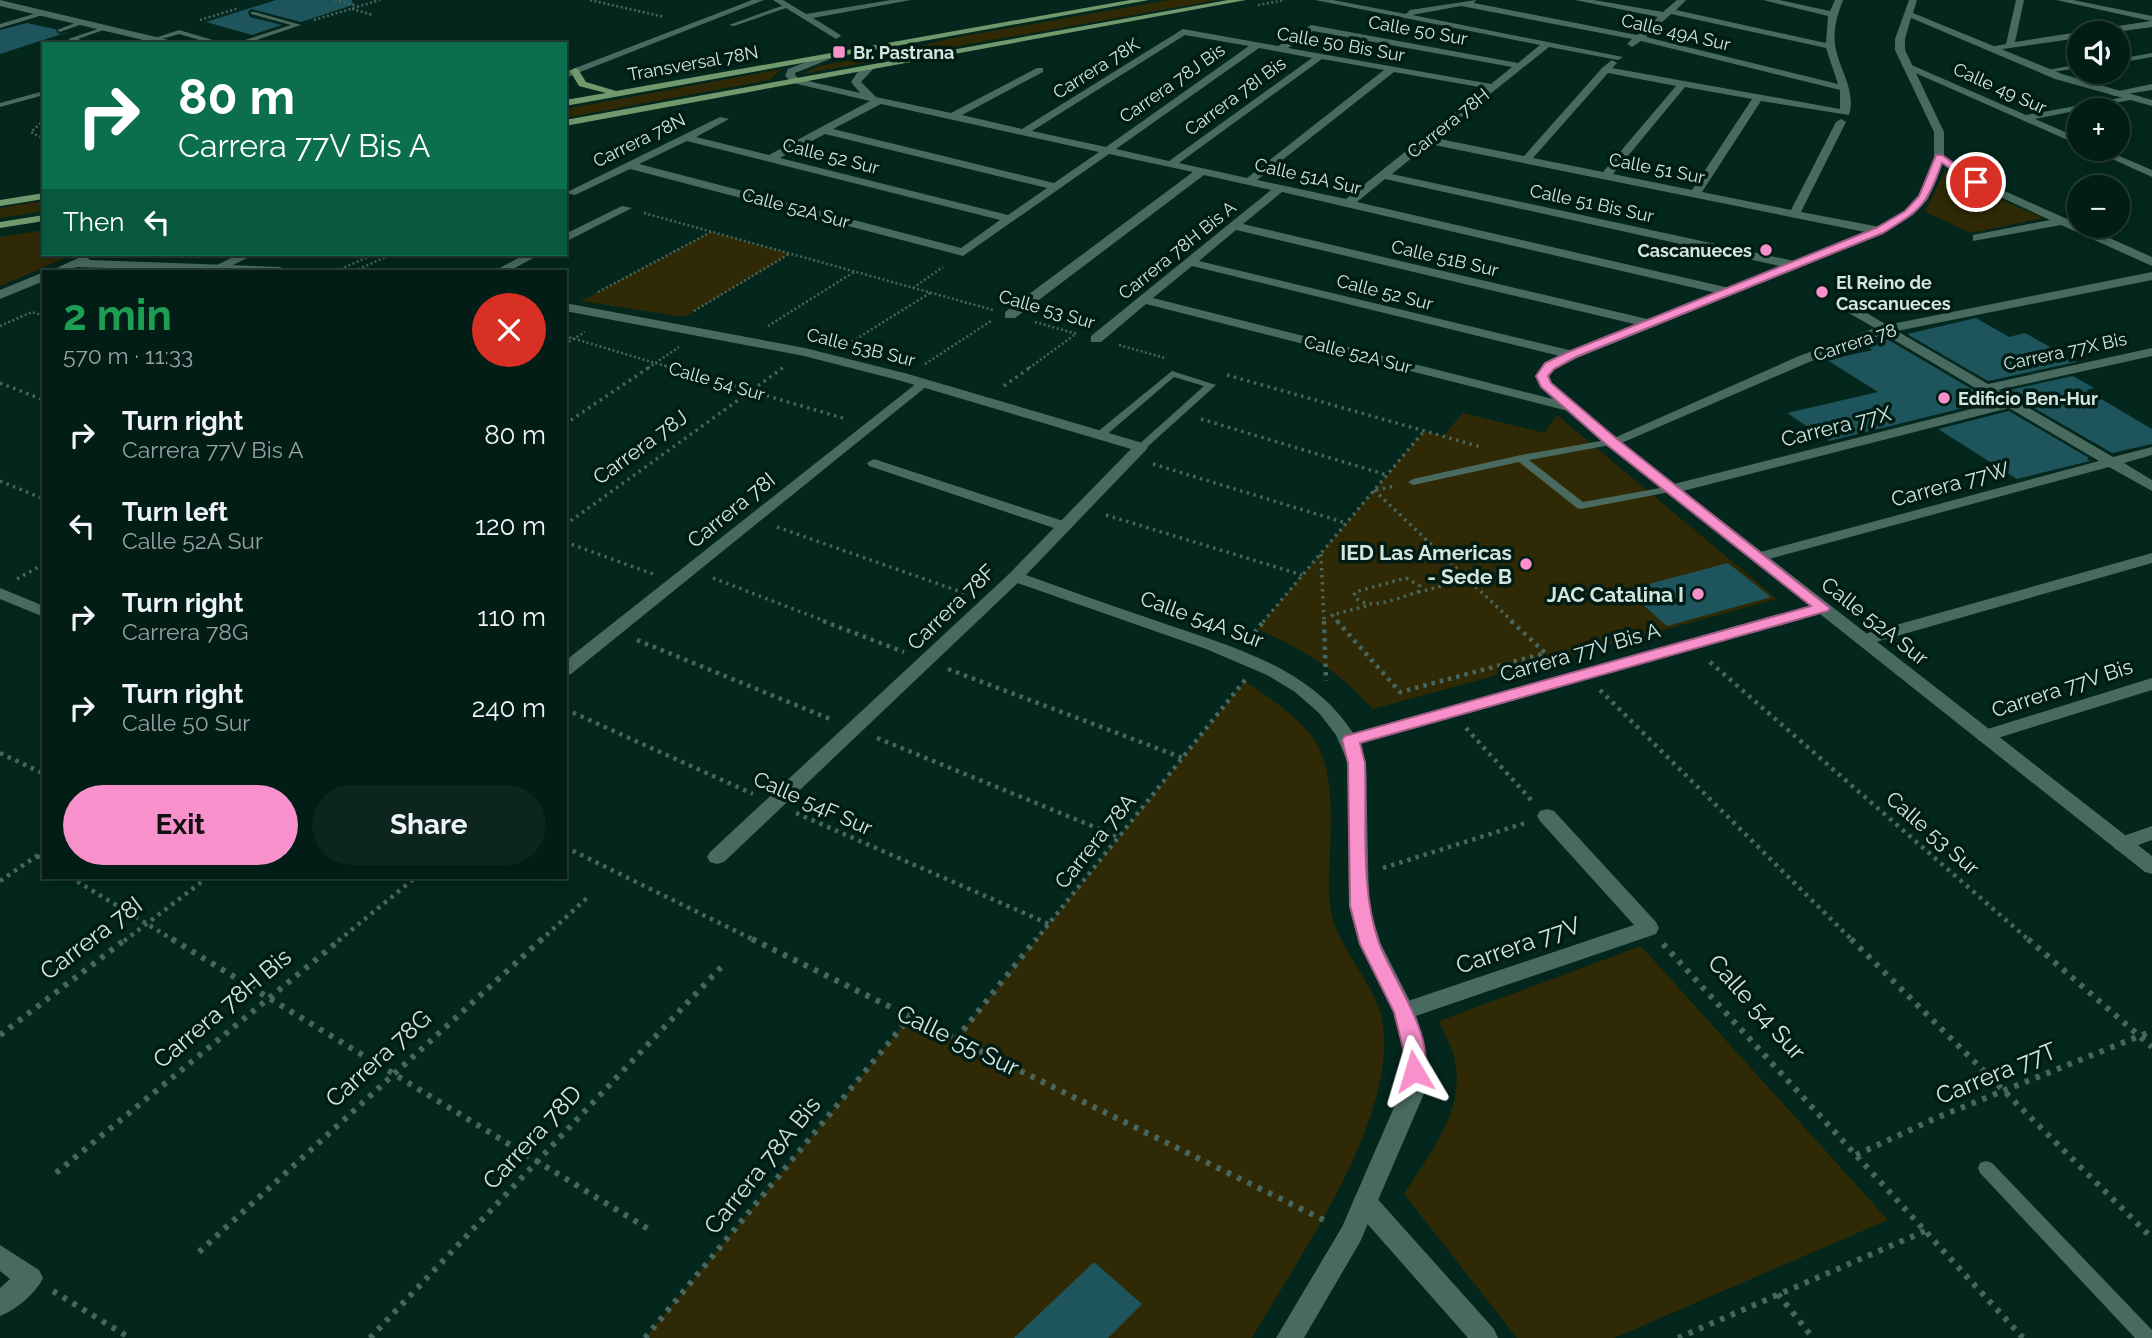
<!DOCTYPE html>
<html lang="en">
<head>
<meta charset="utf-8">
<style>
	:root { --surface:#021c16; --page:#0c251f; --text:#f1f3f6; --muted:#96a1a1; --line:#233a35; --accent:#f890cc }
	body { margin:0; font-family:Raleway,sans-serif; background:var(--page); color:var(--text); height:100vh; display:flex; flex-direction:column; font-size:26px; white-space:nowrap }
	* { box-sizing:border-box; margin:0 }
	p { font-size:23px; color:var(--muted) }
	.icon { flex:none; width:38px; height:38px; fill:none; stroke:currentColor; stroke-width:2; stroke-linecap:round; stroke-linejoin:round }
	.map { position:relative; flex:1; overflow:hidden }
	.side { position:absolute; left:42px; top:270px; width:525px; height:609px; display:flex; flex-direction:column; background:var(--surface); border-radius:0px; box-shadow:0 4px 10px #0003,0 0 0 2px var(--line) }
	.side>* { flex:none }
	.top-card { position:absolute; left:42px; top:42px; width:525px; height:214px; border-radius:0px; box-shadow:0 4px 10px #0003,0 0 0 2px var(--line); background:#0b6e4f; color:#fff; overflow:hidden }
	.tools { position:absolute; left:2067px; top:21px; display:grid; gap:14px }
	.tools a { display:grid; place-items:center; width:63px; height:63px; border-radius:50%; background:var(--surface); box-shadow:0 4px 10px #0003,0 0 0 2px var(--line); font-size:35px }
	.pin { position:absolute; display:grid; place-items:center; width:60px; height:60px; color:#fff; margin:-30px; border:4px solid #fff; border-radius:50%; box-shadow:0 2px 7px #0007 }
	.me { position:absolute; width:77px; margin:-38px; rotate:353deg; stroke-linejoin:round; filter:drop-shadow(0 0 5px #0008) }
	.turn { display:flex; align-items:center; gap:24px; height:147px; padding:0 21px; font-size:32px }
	.turn .icon { width:91px; height:91px; stroke-width:2.5 }
	.turn b { display:block; font-size:49px; line-height:60px }
	.then { display:flex; align-items:center; height:66px; padding:0 21px; background:#0003; gap:14px; font-size:26px }
	.round { display:grid; place-items:center; flex:none; width:74px; height:74px; border-radius:37px; background:var(--page) }
	.headline { display:flex; align-items:center; justify-content:space-between; height:119px; padding:0 21px }
	h1 { font-size:42px; font-weight:700; line-height:52px; color:#1e9e55 }
	.cta { display:flex; gap:14px; margin-top:auto; padding:14px 21px }
	.cta a { flex:1; height:80px; border-radius:42px; background:var(--accent); color:#111; font-size:28px; font-weight:700; line-height:80px; text-align:center }
	.cta a+a { background:var(--page); color:var(--text) }
	ul { padding:0; list-style:none }
	li { display:flex; align-items:center; gap:21px; height:91px; padding:0 21px }
	li div { flex:1 }
	li b { display:block; font-size:26px }
	li em { font-style:normal }
	.map>svg:first-child { display:block }
	.green { fill:#2f2a05 }
	.building { fill:#1e555c }
	.lines { fill:none; stroke-linecap:round; stroke-linejoin:round }
	.path-far3 { stroke:#48665d; stroke-width:2.5; stroke-dasharray:2 2.5; stroke-linecap:butt }
	.path-far2 { stroke:#48665d; stroke-width:3.5; stroke-dasharray:2.5 4.5; stroke-linecap:butt }
	.path-far1 { stroke:#48665d; stroke-width:4.5; stroke-dasharray:3.5 5; stroke-linecap:butt }
	.path { stroke:#48665d; stroke-width:6; stroke-dasharray:4.5 7; stroke-linecap:butt }
	.lane { fill:#486a5f; fill-rule:evenodd }
	.street { fill:#486a5f; fill-rule:evenodd }
	.secondary { fill:#486a5f; fill-rule:evenodd }
	.primary { fill:#709a6d; fill-rule:evenodd }
	.route { fill:#f890cc; stroke:#a15e85; stroke-width:2 }
	.poi-dot { fill:#f890cc; stroke:#001c14; stroke-width:2.5 }
	.labels { text-anchor:middle; dominant-baseline:central; stroke-width:7; stroke-linejoin:round; paint-order:stroke }
	.far-street-label { font-size:18px; fill:#d2e5de; stroke:#001c14 }
	.far-poi-label { font-size:18px; font-weight:bold; fill:#d2e5de; stroke:#001c14; text-anchor:start }
	.street-label { font-size:21px; fill:#d2e5de; stroke:#001c14 }
	.poi-label { font-size:21px; font-weight:bold; fill:#d2e5de; stroke:#001c14; text-anchor:end }
	.near-street-label { font-size:24px; fill:#d2e5de; stroke:#001c14 }
</style>
</head>
<body>
<div class="map">
<svg width="2152" height="1338" viewBox="0 0 2152 1338">
	<rect width="100%" height="100%" fill="#03261d"/>
	<!-- green -->
	<path class="green" d="M1169 0H1218L802 74 819 66 898 52 947 39Z
		M782 69 769 80 565 118V109Z
		M1945 170 1972 187 2043 218 1971 233 1925 212Z
		M44 201V211L0 218V208Z
		M44 230V254H75L0 286V237Z
		M711 232 790 254 684 317 581 301Z
		M1463 413 1544 433 1557 415 1777 599 1373 709C1340 672 1303 649 1257 629L1424 431 1443 436Z
		M1245 681C1267 697 1293 712 1310 734 1344 776 1325 855 1330 905 1333 942 1371 978 1381 1015 1404 1110 1298 1258 1252 1338H645L910 1017 956 1039Z
		M1641 946 1888 1220 1614 1338H1517L1404 1194C1429 1154 1465 1112 1455 1062 1453 1048 1444 1034 1439 1021Z"/>
	<!-- building -->
	<path class="building" d="M276 0H352L353 5 301 22 251 9 248 12 250 17 282 25 252 35 206 22Z
		M27 23 55 29 59 34 68 32 0 54V30Z
		M1976 318 2009 337 2025 333 2077 362 1988 381 1907 334Z
		M1887 339 1992 401 1829 441 1787 413 1878 392 1827 360 1873 350 1864 344Z
		M2073 376 2094 388 2086 390 2152 429V444L2112 453 2005 391Z
		M2009 411 2089 458 2087 459 2090 461 2017 479 1938 429Z
		M1728 563 1771 597 1667 626 1626 590Z
		M1094 1262 1142 1304 1108 1338H1014Z"/>
	<g class="lines">
		<!-- path-far3 -->
		<path class="path-far3" d="M335 0 358 6
			M590 0 664 17
			M1258 5 1285 0
			M352 9 373 15
			M200 20 239 8
			M314 20 380 0
			M44 120 31 132 44 139
			M644 213 993 310
			M336 271 375 254
			M354 271 393 254
			M913 288 943 267
			M598 292 711 232
			M694 311 789 254
			M1035 322 1077 334
			M0 326 32 312 44 316
			M768 326 854 272
			M565 336 672 368
			M565 344 585 332
			M848 344 930 293
			M1119 345 1165 358
			M925 364 991 321
			M648 368 679 347
			M1029 368 1076 334"/>
		<!-- path-far2 -->
		<path class="path-far2" d="M666 366 846 419
			M1227 375 1481 447
			M0 383 44 400
			M1004 386 1032 366
			M1201 419 1387 475
			M565 424 651 366
			M1153 464 1346 523
			M0 481 44 499
			M1374 490 1513 622
			M1376 490 1395 486
			M1106 515 1302 575
			M565 525 784 367
			M777 527 967 594
			M565 542 653 574
			M1321 554 1324 622
			M713 578 827 622
			M1406 578 1420 586 1418 592C1400 597 1368 613 1354 596L1355 592Z
			M17 579 44 564
			M1418 592 1467 580
			M1263 622 1424 431
			M1338 622 1332 615 1370 605"/>
		<!-- path-far1 -->
		<path class="path-far1" d="M823 621 904 652
			M1324 621 1326 681
			M1337 621 1400 692 1546 653
			M1511 621 1554 661
			M1249 639 1264 621
			M637 640 830 719
			M1710 662 2030 941
			M948 669 1183 758
			M1600 690 1853 941
			M565 709 753 794
			M1466 728 1533 802
			M877 738 1119 837
			M0 753 44 774
			M796 813 1049 924
			M565 847 756 941
			M37 856 44 860
			M1383 868 1525 823
			M70 877 175 941
			M0 881 44 851
			M124 941 208 877
			M338 941 416 877
			M540 941 588 897
			M1035 941 1245 680"/>
		<!-- path -->
		<path class="path" d="M172 939 650 1230
			M752 939 1328 1222
			M1851 939 2152 1238
			M2028 939 2152 1047
			M1663 944 2023 1338
			M0 1035 126 939
			M956 1039 1036 939
			M1856 1155 1936 1118 2152 1031
			M56 1173 341 939
			M199 1252 542 939
			M53 1291 130 1338
			M1778 1294 1813 1338
			M370 1338 725 963
			M645 1338 910 1017
			M1678 1338 1925 1231"/>
		<!-- lane -->
		<path class="lane" d="M787 4 789 7 734 26 729 25Z
			M44 11 46 14 0 28V24Z
			M251 12H255L301 25 244 44H233L291 25 251 14Z
			M83 20 85 23 60 32 57 30Z
			M104 27 109 28 78 39 92 44H81L68 39Z
			M179 30 223 43 224 44H213L179 34 155 41 152 39Z
			M2152 53V57L2118 63V59Z
			M2079 64V68L2046 73 2043 71Z
			M44 91V95L0 107V103Z
			M1172 371 1216 385 1145 449H1137L1136 447 1204 386 1174 377 1104 437H1096V433Z
			M1612 439 1617 442 1616 444 1529 460 1583 502 1671 486 1676 489 1675 491 1581 509 1577 508 1519 462 1413 485 1408 482 1413 479 1521 455Z
			M1986 1161 1992 1163 2152 1330V1338H2135L1980 1173 1978 1168 1980 1163Z"/>
		<!-- street -->
		<path class="street" d="M773 0H783L806 14 891 0H911L813 18 839 34 841 36 836 39Z
			M1315 0H1333L1406 14 1410 10 1476 0 1474 3 1637 35 1658 17 1575 0H1594L1663 12 1677 0H1686L1676 10 1826 43 1828 16 1763 0H1779L1830 11 1835 0H1843C1837 16 1832 32 1836 50 1841 72 1856 92 1849 115L1761 101 1702 192 1791 210 1836 122 1841 119 1846 122 1801 212 1880 227 1886 231 1880 235 1429 144 1392 174 1794 261 1800 265 1794 269 1385 179 1357 202 1725 287 1731 291 1725 295 1282 192 1243 224 1647 319 1653 323 1647 327 1236 230 1199 261 1577 352 1579 355 1572 359 1192 266 1153 298 1577 405V411L1572 412 1146 304 1101 342H1091V336L1271 190 1204 175 1015 318H1005V312L1193 172 1109 154 963 256 630 169 575 195 565 193 720 117 729 119 696 137 769 155 870 101 793 83 785 76 788 69 827 54 832 57 830 59 795 73V75L799 79 860 93 851 82 857 73 869 65 874 68 861 82 876 97 951 113 1037 68H1043V72L962 115 1022 129 1183 29 1278 46 1311 25 1518 63 1540 45ZM1461 6 1632 39 1627 44 1632 47 1641 41 1840 90V109L1612 68 1617 63 1612 60 1602 68 1524 156 1435 138 1549 47 1618 60 1623 57 1412 15ZM1671 14 1826 48 1838 84 1646 37ZM1313 31 1512 67 1491 84 1288 48ZM1185 35 1249 46 1106 147 1032 131ZM1259 48 1312 58 1169 161 1116 149ZM1322 59 1384 70 1247 178 1179 163ZM1394 72 1485 88 1346 199 1257 180ZM1608 73 1676 86 1603 172 1533 158ZM1685 87 1752 99 1692 190 1613 174ZM881 104 1099 152 1054 183 833 129ZM825 134 1047 188 1008 215 780 158ZM687 141 1000 220 961 248 639 164Z
			M2016 0H2024L2015 42 2079 32 2082 33H2079V38L1989 51V47L2006 44Z
			M2056 0H2073L2152 16V27L2108 33H2088L2092 30 2151 21Z
			M1907 63 2026 115 2130 96 2135 99 2035 119 2079 138V145L1904 68 1902 66Z
			M2152 84V90L2114 96 2109 93Z
			M2090 149H2103L2152 170V177Z
			M1935 155H1943L1980 180 2152 257V266L2061 225 1973 241V235L2050 220 1972 184 1935 159Z
			M622 206 632 208 565 242V234Z
			M239 254H255L221 271 211 268Z
			M526 254H541L509 271H494Z
			M2152 272V280L1897 331 1988 384 2152 348V356L1998 390 2113 457 2152 447V455L2124 463 2152 480V491L2109 467 1765 560 1759 562 1751 557 1753 554 2099 461 2009 408 1671 494 1666 492 1663 489 1666 486 1999 402 1884 334 1809 362 1617 445H1607L1605 442 1799 356 1875 328 1840 308V302H1848L1887 325Z
			M922 379 927 380V386L571 674 565 675V661Z
			M874 459 1069 523 1071 526 1063 531 1057 529 869 466 867 463Z
			M2152 553V563L1869 644 1863 645 1854 640 1857 636Z
			M1015 572 1023 577 1021 580 724 862 717 864 710 862 707 857 710 852 1009 574Z
			M0 588 44 606V617L0 599Z
			M2152 678V690L1985 742 1978 740 1976 736 1978 732Z
			M1547 809 1554 811 1656 922 1659 928 1656 934 1404 1020 1396 1017 1393 1011 1396 1005 1634 925 1540 821 1537 816 1540 811Z
			M2152 826V840L2122 851 2115 849 2112 844 2115 839Z
			M1365 1192 1374 1195 1494 1329 1498 1338H1468L1356 1211 1353 1203 1356 1195Z"/>
		<!-- secondary -->
		<path class="secondary" d="M0 0 173 41 177 44H160L0 6Z
			M752 0H764L565 78V72Z
			M1909 0H1917L1913 13 2062 74 2152 100V106L2055 79 1911 18 1905 39V50L1944 132V157L1928 199 1913 215 1884 233 1577 358 1554 369 1549 376 1552 383 1617 439 2152 856V874L2145 872 1820 614 1358 744 1366 763 1369 906 1381 944 1415 1011 1426 1053V1089L1360 1242 1304 1338H1276L1342 1227 1402 1089 1404 1053 1393 1011 1359 944 1349 906 1348 763 1336 735 1319 713 1295 692 1267 675 1206 649 1009 580 1007 577 1009 574 1131 449 898 380 804 356 565 311V303L805 348 908 374 1146 444 1148 447 1146 450 1026 575C1070 591 1113 606 1157 621 1229 646 1310 666 1353 733L1810 606 1607 445 1541 388 1535 376 1544 363 1567 352 1876 229 1905 211 1919 196 1934 157V132L1895 50V39Z
			M85 255 90 260 280 267 286 271H193L77 267 66 271H50Z
			M44 272V281L0 299V290Z
			M0 1245 39 1270 43 1278C36 1293 16 1310 0 1316V1288L10 1279 0 1271Z"/>
		<!-- primary -->
		<path class="primary" d="M1130 0H1149L565 106V100L606 93 579 86 570 71 575 68 578 69 586 82 616 91Z
			M1228 0H1246L565 126V120Z
			M44 193V199L0 206V200Z
			M44 215V221L0 228V222Z"/>
	</g>
	<!-- route -->
	<path class="route" d="M1936 155H1942L1981 182 1972 184 1942 163C1927 205 1921 210 1883 233L1576 357 1554 369 1548 376 1551 383 1617 439 1830 608 1828 611 1360 743 1365 763C1367 820 1360 890 1379 943 1391 976 1439 1041 1422 1077L1414 1079 1407 1077 1404 1071V1052L1394 1012 1360 944 1350 906 1348 763 1342 740 1345 736 1811 606 1607 445 1541 387 1536 376 1545 363 1568 352 1876 228 1905 211 1919 196Z"/>
	<!-- markers -->
	<g class="poi-dot">
		<rect x="832" y="45" width="14" height="14" rx="3.5"/>
		<circle cx="1766" cy="250" r="7"/>
		<circle cx="1822" cy="292" r="7"/>
		<circle cx="1944" cy="398" r="7"/>
		<circle cx="1526" cy="564" r="7"/>
		<circle cx="1698" cy="594" r="7"/>
	</g>
	<g class="labels">
		<!-- far-street labels -->
		<g class="far-street-label">
			<text transform="translate(1418 30) rotate(10)">Calle 50 Sur</text>
			<text transform="translate(1676 32) rotate(13)">Calle 49A Sur</text>
			<text transform="translate(1341 44) rotate(10)">Calle 50 Bis Sur</text>
			<text transform="translate(693 63) rotate(-10)">Transversal 78N</text>
			<text transform="translate(1096 68) rotate(-32)">Carrera 78K</text>
			<text transform="translate(1172 83) rotate(-35)">Carrera 78J Bis</text>
			<text transform="translate(2000 88) rotate(24)">Calle 49 Sur</text>
			<text transform="translate(1235 96) rotate(-36)">Carrera 78I Bis</text>
			<text transform="translate(1448 123) rotate(-39)">Carrera 78H</text>
			<text transform="translate(639 140) rotate(-26)">Carrera 78N</text>
			<text transform="translate(831 156) rotate(14)">Calle 52 Sur</text>
			<text transform="translate(1657 168) rotate(11)">Calle 51 Sur</text>
			<text transform="translate(1308 176) rotate(13)">Calle 51A Sur</text>
			<text transform="translate(1592 203) rotate(12)">Calle 51 Bis Sur</text>
			<text transform="translate(796 208) rotate(15)">Calle 52A Sur</text>
			<text transform="translate(1177 250) rotate(-39)">Carrera 78H Bis A</text>
			<text transform="translate(1445 258) rotate(13)">Calle 51B Sur</text>
			<text transform="translate(1385 292) rotate(14)">Calle 52 Sur</text>
			<text transform="translate(1047 309) rotate(16)">Calle 53 Sur</text>
			<text transform="translate(1855 342) rotate(-18)">Carrera 78</text>
			<text transform="translate(861 347) rotate(14)">Calle 53B Sur</text>
			<text transform="translate(2065 351) rotate(-12)">Carrera 77X Bis</text>
			<text transform="translate(1358 354) rotate(14)">Calle 52A Sur</text>
			<text transform="translate(717 381) rotate(16)">Calle 54 Sur</text>
		</g>
		<!-- far-poi labels -->
		<g class="far-poi-label">
			<text x="853" y="52">Br. Pastrana</text>
			<text x="1752" y="250" text-anchor="end">Cascanueces</text>
			<text x="1836" y="282">El Reino de<tspan x="1836" dy="21">Cascanueces</tspan></text>
			<text x="1958" y="398">Edificio Ben-Hur</text>
		</g>
		<!-- street labels -->
		<g class="street-label">
			<text transform="translate(1836 426) rotate(-14)">Carrera 77X</text>
			<text transform="translate(640 447) rotate(-36)">Carrera 78J</text>
			<text transform="translate(1950 484) rotate(-15)">Carrera 77W</text>
			<text transform="translate(731 510) rotate(-39)">Carrera 78I</text>
			<text transform="translate(951 607) rotate(-44)">Carrera 78F</text>
			<text transform="translate(1202 619) rotate(20)">Calle 54A Sur</text>
			<text transform="translate(1875 621) rotate(38)">Calle 52A Sur</text>
			<text transform="translate(1580 652) rotate(-16)">Carrera 77V Bis A</text>
			<text transform="translate(2062 688) rotate(-18)">Carrera 77V Bis</text>
			<text transform="translate(813 803) rotate(24)">Calle 54F Sur</text>
			<text transform="translate(1933 833) rotate(41)">Calle 53 Sur</text>
			<text transform="translate(1095 841) rotate(-51)">Carrera 78A</text>
		</g>
		<!-- poi labels -->
		<g class="poi-label">
			<text x="1512" y="552">IED Las Americas<tspan x="1512" dy="24">- Sede B</tspan></text>
			<text x="1684" y="594">JAC Catalina I</text>
		</g>
		<!-- near-street labels -->
		<g class="near-street-label">
			<text transform="translate(91 938) rotate(-37)">Carrera 78I</text>
			<text transform="translate(1518 945) rotate(-19)">Carrera 77V</text>
			<text transform="translate(1757 1007) rotate(48)">Calle 54 Sur</text>
			<text transform="translate(222 1008) rotate(-40)">Carrera 78H Bis</text>
			<text transform="translate(958 1040) rotate(26)">Calle 55 Sur</text>
			<text transform="translate(378 1058) rotate(-42)">Carrera 78G</text>
			<text transform="translate(1996 1073) rotate(-22)">Carrera 77T</text>
			<text transform="translate(532 1137) rotate(-47)">Carrera 78D</text>
			<text transform="translate(762 1165) rotate(-51)">Carrera 78A Bis</text>
		</g>
	</g>
</svg>
<div class="tools">
<a><svg class="icon" aria-label="sound" viewBox="0 0 24 24"><path d="M4 9h4l5-4v14l-5-4H4zM17 9q2 3 0 6"/></svg></a>
<a>+</a>
<a>−</a>
</div>
<div class="pin" style="left:1976px;top:182px;background:#d93025"><svg class="icon" aria-label="arrive" viewBox="0 0 24 24"><path d="M6 21V4h12l-3 4 3 4H6"/></svg></div>
<svg class="me" style="left:1414px;top:1071px" viewBox="-20 -20 40 40"><path d="M0-17L14 15 0 8-14 15z" fill="#f890cc" stroke="#fff" stroke-width="4"/></svg>
<div class="top-card">
<div class="turn"><svg class="icon" aria-label="right" viewBox="0 0 24 24"><path d="M7 20v-9h11M14 6l5 5-5 5"/></svg><div><b>80 m</b>Carrera 77V Bis A</div></div>
<div class="then">Then<svg class="icon" aria-label="left" viewBox="0 0 24 24"><path d="M17 20v-9H6M10 6l-5 5 5 5"/></svg></div>
</div>
<section class="side">
<div class="headline"><div><h1>2 min</h1><p>570 m · 11:33</p></div><a class="round" style="background:#d93025;color:#fff"><svg class="icon" aria-label="close" viewBox="0 0 24 24"><path d="M6 6l12 12M18 6L6 18"/></svg></a></div>
<ul>
<li><svg class="icon" aria-label="right" viewBox="0 0 24 24"><path d="M7 20v-9h11M14 6l5 5-5 5"/></svg><div><b>Turn right</b><p>Carrera 77V Bis A</p></div><em>80 m</em></li>
<li><svg class="icon" aria-label="left" viewBox="0 0 24 24"><path d="M17 20v-9H6M10 6l-5 5 5 5"/></svg><div><b>Turn left</b><p>Calle 52A Sur</p></div><em>120 m</em></li>
<li><svg class="icon" aria-label="right" viewBox="0 0 24 24"><path d="M7 20v-9h11M14 6l5 5-5 5"/></svg><div><b>Turn right</b><p>Carrera 78G</p></div><em>110 m</em></li>
<li><svg class="icon" aria-label="right" viewBox="0 0 24 24"><path d="M7 20v-9h11M14 6l5 5-5 5"/></svg><div><b>Turn right</b><p>Calle 50 Sur</p></div><em>240 m</em></li>
</ul>
<div class="cta"><a>Exit</a><a>Share</a></div>
</section>
</div>
</body>
</html>
